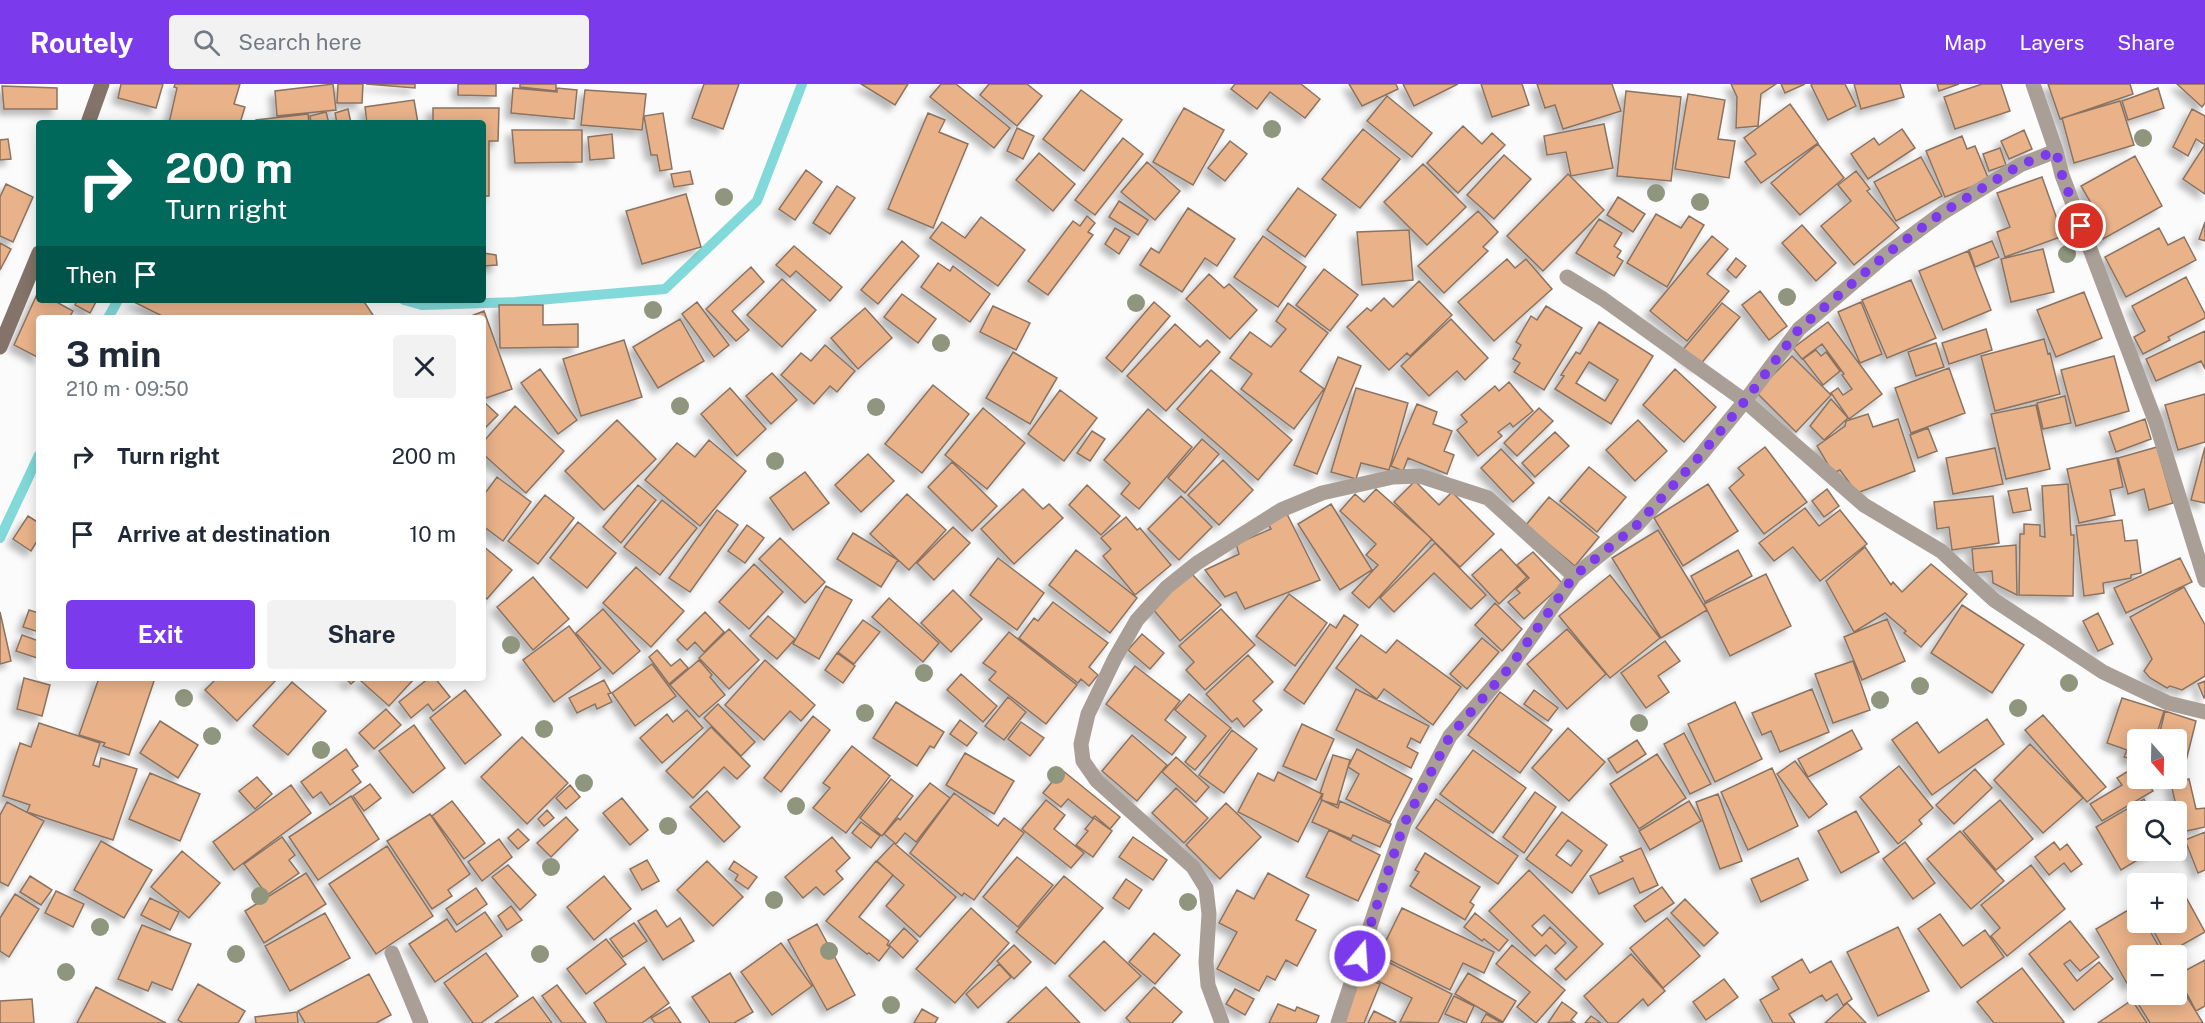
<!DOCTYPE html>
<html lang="en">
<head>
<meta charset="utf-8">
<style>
	:root { --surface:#fff; --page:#f2f2f3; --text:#1f2937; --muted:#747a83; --accent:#7c3aed }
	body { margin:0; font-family:"Public Sans",sans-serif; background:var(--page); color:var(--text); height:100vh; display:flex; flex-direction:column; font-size:22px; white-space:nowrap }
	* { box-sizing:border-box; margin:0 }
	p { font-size:20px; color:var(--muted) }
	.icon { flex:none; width:33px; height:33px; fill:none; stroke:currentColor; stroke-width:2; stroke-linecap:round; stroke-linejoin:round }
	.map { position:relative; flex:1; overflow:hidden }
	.side { position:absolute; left:36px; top:231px; width:450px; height:366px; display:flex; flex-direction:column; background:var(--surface); border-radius:6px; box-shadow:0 3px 15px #0003 }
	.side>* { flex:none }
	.top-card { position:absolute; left:36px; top:36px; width:450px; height:183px; border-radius:6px; box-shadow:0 3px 15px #0003; background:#00695c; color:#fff; overflow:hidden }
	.needle { width:39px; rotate:160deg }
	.tools { position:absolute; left:2127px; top:645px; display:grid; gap:12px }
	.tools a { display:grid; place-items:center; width:60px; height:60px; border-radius:6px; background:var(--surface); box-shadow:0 3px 15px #0003; font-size:30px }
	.pin { position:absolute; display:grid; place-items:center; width:51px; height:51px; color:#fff; margin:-26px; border:3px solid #fff; border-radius:50%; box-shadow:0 2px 6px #0007 }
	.me { position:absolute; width:66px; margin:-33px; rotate:18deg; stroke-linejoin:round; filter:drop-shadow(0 0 4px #0008) }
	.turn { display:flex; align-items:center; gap:21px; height:126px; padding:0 30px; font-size:27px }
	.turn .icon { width:78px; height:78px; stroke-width:2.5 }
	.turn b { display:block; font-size:42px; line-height:51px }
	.then { display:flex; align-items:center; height:57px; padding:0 30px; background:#0003; gap:12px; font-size:22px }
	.round { display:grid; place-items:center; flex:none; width:63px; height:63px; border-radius:6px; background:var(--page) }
	.overview { display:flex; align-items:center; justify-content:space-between; height:102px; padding:0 30px }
	h1 { font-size:36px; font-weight:700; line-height:45px }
	.action { display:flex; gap:12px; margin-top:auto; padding:12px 30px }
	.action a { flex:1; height:69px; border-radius:6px; background:var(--accent); color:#fff; font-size:24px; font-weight:700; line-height:69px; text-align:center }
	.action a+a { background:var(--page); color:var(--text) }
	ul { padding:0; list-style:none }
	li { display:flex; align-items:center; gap:18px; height:78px; padding:0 30px }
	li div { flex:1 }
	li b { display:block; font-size:22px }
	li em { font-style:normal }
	header { display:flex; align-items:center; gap:36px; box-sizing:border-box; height:84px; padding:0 30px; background:var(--accent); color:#fff }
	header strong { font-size:28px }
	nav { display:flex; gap:33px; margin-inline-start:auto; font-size:21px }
	.search { width:420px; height:54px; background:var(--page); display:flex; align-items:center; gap:15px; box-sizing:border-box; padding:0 21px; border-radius:6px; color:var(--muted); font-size:22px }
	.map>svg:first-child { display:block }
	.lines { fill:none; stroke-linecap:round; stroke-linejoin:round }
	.stream { stroke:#82d9d9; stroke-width:10 }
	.building { fill:#e9b289; stroke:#8b7362; stroke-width:1.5; fill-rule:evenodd; filter:url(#shadow) }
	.street { stroke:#aa9f97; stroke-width:15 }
	.secondary { stroke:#837368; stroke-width:15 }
	.tree { fill:#8f967d }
	.route { stroke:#7c3aed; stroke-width:10; stroke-dasharray:0 18 }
</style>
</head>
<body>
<header>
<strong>Routely</strong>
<div class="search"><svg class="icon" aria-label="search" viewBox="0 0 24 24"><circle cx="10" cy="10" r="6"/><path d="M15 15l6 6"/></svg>Search here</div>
<nav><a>Map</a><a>Layers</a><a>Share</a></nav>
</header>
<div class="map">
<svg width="2205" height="939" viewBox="0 0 2205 939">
	<defs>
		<filter id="shadow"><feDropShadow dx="-5.5" dy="5.5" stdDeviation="3" flood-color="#0004"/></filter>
	</defs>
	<rect width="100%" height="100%" fill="#fbfbfb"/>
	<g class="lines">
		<!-- stream -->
		<path class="stream" d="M404 216 422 221 515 218 665 205 757 117 802 0
			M108 234 118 216
			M0 454 39 371"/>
	</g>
	<!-- building -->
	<path class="building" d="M121 0H163L156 24 118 14Z
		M175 0H240L234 20 245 23 240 39H169L177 4 174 3Z
		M333 0 336 26 277 32 275 7Z
		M338 0H363L362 19H337Z
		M366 0H415V4Z
		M458 0H496V12L458 11Z
		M520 0H556V7L520 3Z
		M704 0H739L723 45 692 34Z
		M861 0H908L895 21Z
		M941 0H956L1010 44 994 64 930 13Z
		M989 0H1027L1042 12 1017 42 980 11Z
		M1235 0H1301L1320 15 1305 34 1270 8 1257 25 1231 5Z
		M1349 0H1396L1398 5 1362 22Z
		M1403 0H1458L1414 22Z
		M1481 0H1522L1529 21 1492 33Z
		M1537 0H1612L1621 27 1563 45 1555 21 1545 24Z
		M1731 0H1776L1761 10 1758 42 1736 44 1737 13Z
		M1781 0H1805L1785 9Z
		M1813 0H1845L1856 22 1828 36 1811 1Z
		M1854 0H1900L1904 13 1861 25Z
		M1937 0H1959L1939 7Z
		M1982 0H2001L2010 27 1955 45 1944 13Z
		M2048 0H2130L2133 10 2060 35Z
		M2177 0H2205V19L2202 23Z
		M2 2 57 4V25H4Z
		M513 4 557 8V4L577 6 574 35 511 29Z
		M2158 4 2164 24 2128 36 2122 17Z
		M585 6 646 10 642 46 581 41Z
		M1081 6 1122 36 1084 87 1043 55Z
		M1626 7 1681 13 1671 97 1617 92Z
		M1688 10 1725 16 1718 55 1735 57 1729 94 1675 85Z
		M1387 12 1432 49 1412 73 1367 37Z
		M414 16 418 39H367L365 23Z
		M2120 17 2134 61 2074 79 2062 34Z
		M1790 20 1818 59 1761 99 1745 78 1756 70 1744 54Z
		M433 24H499L498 57H489V112H483V39H433Z
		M1184 24 1224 46 1193 101 1153 78Z
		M348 25 351 39H337L335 29Z
		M2192 25 2205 32V110L2183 95 2205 61 2196 55 2188 72 2173 63Z
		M326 28 329 39H311L310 32Z
		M663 29 672 85 660 87 657 71H651L644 32Z
		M928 29 945 36 939 48 968 60 933 144 888 125Z
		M308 30 309 39H256V36Z
		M1604 40 1613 84 1571 92 1566 68 1547 71 1544 52Z
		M1463 42 1482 60 1492 49 1505 61 1458 109 1427 79Z
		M1017 44 1034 52 1023 75 1007 67Z
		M1363 45 1400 75 1360 124 1322 95Z
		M1902 45 1915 64 1868 95 1851 70 1874 54 1879 61Z
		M512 46H582V78L515 79Z
		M2024 46 2032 65 2009 75 2001 57Z
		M612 50 614 74 590 76 588 53Z
		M1962 52 1967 65 1975 62 1989 96 1945 113 1926 67Z
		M1123 54 1143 70 1095 131 1075 116Z
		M8 55 11 75 0 76V56Z
		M1230 57 1247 70 1225 97 1208 84Z
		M1818 60 1844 94 1800 131 1771 99Z
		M2000 64 2006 81 1989 87 1983 70Z
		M1039 69 1075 100 1053 127 1016 96Z
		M1504 71 1531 95 1494 135 1467 111Z
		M2135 72 2162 122 2103 155 2084 123 2091 119 2081 102Z
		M1921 73 1942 112 1896 137 1874 98Z
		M1147 78 1180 107 1155 136 1121 108Z
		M1423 80 1466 123 1427 161 1384 118Z
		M806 86 822 98 795 136 779 125Z
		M690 87 693 100 674 103 671 90Z
		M1856 87 1870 105 1867 107 1899 144 1854 181 1821 142 1851 117 1838 101Z
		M1568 90 1604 126 1543 187 1507 152Z
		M2042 93 2063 152 2005 173 1997 148 2010 143 1997 109Z
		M6 100 33 113 13 158 0 152V113Z
		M837 102 855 114 830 150 813 139Z
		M1298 104 1336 131 1305 173 1267 146Z
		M686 110 701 163 642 180 626 127Z
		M1618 113 1645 130 1633 148 1607 131Z
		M1119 117 1148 136 1138 151 1109 133Z
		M1188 124 1235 155 1217 182 1205 174 1182 208 1140 181 1151 164 1159 169Z
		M1478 127 1498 148 1483 163 1488 167 1444 209 1418 182Z
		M1656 130 1681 144 1689 132 1704 141 1667 203 1627 179Z
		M1087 132 1095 139 1088 148 1093 151 1048 211 1028 197 1073 137 1080 142Z
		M981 133 1025 166 998 202 930 154 942 138 965 154Z
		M1599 135 1622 149 1614 162 1621 167 1617 173 1623 177 1614 192 1576 169Z
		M2205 138V157L2199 155Z
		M1802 141 1836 179 1816 197 1782 159Z
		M1115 144 1130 153 1119 170 1105 160Z
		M2159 144 2168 161 2184 153 2196 176 2126 213 2105 173Z
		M1409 146 1413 196 1362 201 1357 148Z
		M1263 152 1306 183 1278 223 1234 193Z
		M1712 152 1728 165 1707 190 1729 207 1687 257 1650 227Z
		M902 157 919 172 878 220 861 206Z
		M1992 157 1999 173 1975 183 1969 166Z
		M0 159 11 165 0 186Z
		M794 162 842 203 830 217 796 187 790 193 776 181Z
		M2043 165 2054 208 2011 218 2001 175Z
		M1968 167 1991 226 1943 246 1919 187Z
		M483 169 496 171 497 181 483 182Z
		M1736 174 1746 182 1736 194 1727 186Z
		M1507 175 1515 184 1526 175 1552 205 1494 257 1458 218Z
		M938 179 950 187 953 182 990 210 970 238 921 203Z
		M751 183 764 198 732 227 749 246 736 257 706 225Z
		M1324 185 1358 211 1330 247 1296 221Z
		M1209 190 1224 204 1229 200 1257 226 1230 255 1186 215Z
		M2186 193 2205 230V234L2168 253 2170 256 2143 270 2134 253 2145 247 2132 222Z
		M782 195 816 226 782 263 747 231Z
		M1911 196 1936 254 1887 274 1862 216Z
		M1419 197 1452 231 1410 272 1407 269 1389 286 1347 243 1367 224 1371 227 1384 214 1393 223Z
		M1760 207 1787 242 1769 256 1742 221Z
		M38 208 39 216H53L73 227 69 234H39V274L14 261Z
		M2084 208 2102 254 2056 273 2037 226Z
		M902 210 936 235 918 259 884 233Z
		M77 216H97L90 229 75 221Z
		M360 216 365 219 375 234H166L132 217Z
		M697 218 729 261 714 273 682 230Z
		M1154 218 1170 232 1122 288 1106 274Z
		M1861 218 1882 270 1860 279 1838 228Z
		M1288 219 1328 249 1300 287 1324 305 1294 345 1241 305 1252 290 1230 274 1250 248 1271 263 1286 245 1276 237Z
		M1722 219 1740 233 1699 282 1681 268Z
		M499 221H543V241L578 240V263L500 264Z
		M993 222 1030 239 1016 266 980 248Z
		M1546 222 1582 244 1544 306 1514 288 1520 279 1513 275 1521 261 1516 258 1531 232 1537 236Z
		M865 224 892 254 858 285 831 254Z
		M484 227 512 305 486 314 483 306V234H466Z
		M680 235 704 277 658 304 633 263Z
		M1451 235 1488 274 1465 296 1457 287 1429 312 1401 282Z
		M1599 238 1653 272 1611 340 1555 305 1564 292 1561 291 1576 268 1580 270ZM1589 278 1618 296 1605 317 1576 299Z
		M1828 238 1882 310 1849 335 1831 309 1838 304 1843 311 1852 305 1842 291 1844 290 1822 260 1802 275 1793 264Z
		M1175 240 1200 263 1207 256 1220 268 1166 327 1127 292Z
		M1986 245 1992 266 1949 280 1942 259Z
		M2205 247V285L2201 277 2156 297 2146 275Z
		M2044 255 2048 270 2050 269 2060 310 1995 327 1981 272Z
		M624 256 642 313 581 332 563 275Z
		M1936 259 1944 283 1916 292 1908 268Z
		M825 261 855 287 837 308 830 302 814 320 781 291 801 269 811 277Z
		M1816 266 1821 272 1826 268 1840 287 1823 301 1803 275Z
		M1013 268 1057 294 1030 340 986 314Z
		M1792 272 1831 311 1796 348 1756 308Z
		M2114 272 2129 327 2076 342 2061 286Z
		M1338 273 1361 282 1317 390 1294 381Z
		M1949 284 1965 329 1911 349 1895 304Z
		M540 285 577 336 558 350 521 299Z
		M1675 285 1716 323 1684 358 1643 321Z
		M1211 286 1292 356 1258 396 1177 325Z
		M772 289 797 316 771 340 746 312Z
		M1509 298 1533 327 1513 343 1510 339 1498 348 1502 352 1478 372 1457 346 1467 338 1461 331 1495 302 1499 307Z
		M933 301 969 330 922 389 885 360Z
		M730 304 766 345 737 372 701 330Z
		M1356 304 1408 319 1389 386 1361 379 1356 395 1331 388Z
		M1060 306 1097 334 1064 377 1028 350Z
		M2205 310V358L2178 366 2165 321Z
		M2065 312 2071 339 2043 345 2037 319Z
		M1831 315 1848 334 1824 356 1810 342Z
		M483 317 498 331 483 346Z
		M1417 320 1437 328 1433 340 1452 347 1444 367 1454 371 1447 390 1408 374 1403 387 1391 382Z
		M2036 321 2050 385 2006 395 1991 330Z
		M515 322 564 367 526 409 483 370V358Z
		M983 324 1025 359 987 405 945 371Z
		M1539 324 1553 337 1517 372 1504 359Z
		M1148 325 1192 363 1139 425 1121 410 1130 399 1104 376Z
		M1868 330 1873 343 1898 335 1915 387 1857 409 1840 386 1833 389 1817 362 1845 342 1846 337Z
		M2145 335 2151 355 2116 368 2109 348Z
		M617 336 656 375 604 426 565 387Z
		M1638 336 1667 367 1635 397 1606 366Z
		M1928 344 1937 367 1918 374 1910 351Z
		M1092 347 1105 355 1090 377 1077 369Z
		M1555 348 1569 362 1535 393 1522 379Z
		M1202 355 1219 370 1185 409 1168 394Z
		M709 356 746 387 700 442 645 396 677 359 695 373Z
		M1765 363 1807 418 1764 450 1729 404 1744 391 1738 384Z
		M2157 363 2173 419 2149 426 2144 405 2128 410 2118 374Z
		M2205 363V419L2191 416Z
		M1995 364 2003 400 1953 410 1946 374Z
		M1501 365 1534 399 1513 418 1481 384Z
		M868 370 894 397 861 428 835 401Z
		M2117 374 2123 403 2110 406 2115 431 2079 439 2067 385Z
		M1223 376 1253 406 1219 441 1188 411Z
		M952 378 997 422 972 447 928 403Z
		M1589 383 1626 413 1597 448 1560 417Z
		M805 388 829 419 793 446 770 414Z
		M497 393 531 418 503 457 483 442V412Z
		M1415 397 1439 421 1452 408 1494 450 1460 483 1394 418Z
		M1708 400 1738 447 1683 482 1654 434Z
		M2068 400 2071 451H2074L2073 512 2019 511 2020 450H2024V440L2040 441V452L2045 453 2042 402Z
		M638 401 656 416 621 459 603 443Z
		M1087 401 1120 432 1101 451 1069 421Z
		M2027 404 2031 426 2013 429 2008 407Z
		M1023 405 1043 425 1049 420 1063 434 1014 480 981 445Z
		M1376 405 1432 455 1369 524 1352 509 1378 481 1366 471 1376 460 1340 427 1355 410 1364 418Z
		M1827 405 1839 422 1824 433 1812 417Z
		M907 410 946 446 909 486 870 450Z
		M545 411 574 434 538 480 508 457Z
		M1181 412 1212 443 1179 476 1148 445Z
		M1993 412 1999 459 1952 466 1949 443 1937 445 1934 418Z
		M1549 413 1599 453 1575 482 1526 441Z
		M662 416 697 444 660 491 624 463Z
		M1331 420 1372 486 1340 506 1298 440Z
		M1805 424 1819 442 1840 426 1867 460 1820 497 1793 463 1774 477 1759 459Z
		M717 426 738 441 690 508 669 494Z
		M1287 430 1320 496 1245 525 1236 508 1225 513 1205 486 1239 470 1236 460 1271 445 1268 440Z
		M28 432 39 439V454L31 467 13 455Z
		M1126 433 1137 446 1140 444 1171 481 1135 511 1103 472 1111 465 1101 454Z
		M2122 436 2125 457 2137 456 2141 489 2131 491V494L2103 499 2104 509 2084 512 2076 442Z
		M578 438 616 469 587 504 550 474Z
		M747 441 764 454 745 479 728 467Z
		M953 443 970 459 934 496 917 479Z
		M1658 446 1707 526 1661 554 1612 474Z
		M853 449 898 476 881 503 837 475Z
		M780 454 825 498 805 519 759 475Z
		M1435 459 1486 511 1471 525 1434 489 1394 528 1380 514Z
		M2016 461 2017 511 1993 499 1992 487 1974 489 1972 465Z
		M483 462 512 486 487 515 483 511Z
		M1865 463 1891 501 1893 498 1902 508 1931 480 1967 510 1921 563 1904 549 1906 547 1885 529 1854 548 1826 497Z
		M1501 465 1527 493 1499 520 1472 491Z
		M1076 466 1137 514 1110 549 1049 501Z
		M1738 466 1752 492 1705 518 1691 492Z
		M1533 468 1563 500 1524 535 1508 518 1520 509 1516 505 1529 494 1517 481Z
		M998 474 1044 509 1017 546 970 511Z
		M2180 474 2192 498 2126 529 2114 504Z
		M754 480 783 508 749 545 719 518Z
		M636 483 684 527 651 563 603 519Z
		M1191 489 1221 521 1180 557 1152 524Z
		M1766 490 1791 542 1730 572 1704 520Z
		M1610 491 1660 554 1610 594 1559 532Z
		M533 493 569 535 533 566 497 523Z
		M826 502 852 516 819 575 793 560Z
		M2184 503 2205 541V592L2182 606 2170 602 2167 604 2150 594 2144 587 2152 575 2130 533Z
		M953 506 982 535 951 568 921 539Z
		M1289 510 1327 539 1295 582 1256 552Z
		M889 514 939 559 923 578 872 533Z
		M1053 518 1108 559 1089 583 1098 591 1089 602 1081 595 1078 599 1019 554 1034 534 1038 537Z
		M1495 519 1522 545 1502 567 1475 541Z
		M1962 521 2024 561 1992 609 1931 569Z
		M603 525 640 567 613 590 576 549Z
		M1221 525 1255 561 1205 606 1186 586 1194 578 1179 562Z
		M29 526 39 529V548L23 543Z
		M0 528 11 577 0 580Z
		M705 528 724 548 704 568 695 558 687 566 677 556Z
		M2098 529 2113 560 2098 567 2083 537Z
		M1344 531 1358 541 1304 620 1284 606 1330 540 1336 544Z
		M768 532 795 555 777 575 750 552Z
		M1887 535 1905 577 1862 596 1844 553Z
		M863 536 880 548 854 580 838 568Z
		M569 542 601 584 554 618 523 576Z
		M729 545 759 576 729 605 699 574Z
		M1567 545 1606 590 1567 625 1527 580Z
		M1009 548 1077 601 1046 640 989 596 996 588 983 579Z
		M1142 550 1164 569 1150 585 1128 566Z
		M22 551 39 557 37 574 16 567Z
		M1361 551 1386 569 1397 556 1461 603 1433 641 1384 605 1377 615 1336 584Z
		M1482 554 1499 568 1467 605 1450 590Z
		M1665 557 1680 577 1658 592 1669 608 1646 624 1621 589Z
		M657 566 671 582 680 575 688 584 669 600 649 573Z
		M837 569 855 582 843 599 825 586Z
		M1248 571 1273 598 1253 617 1262 626 1244 643 1237 634 1232 638 1206 610Z
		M699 576 712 591 710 593 725 611 699 633 670 601Z
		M765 576 815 621 801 637 790 627 764 656 725 621Z
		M1853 577 1870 626 1833 639 1815 590Z
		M652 580 676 612 635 642 612 609Z
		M1135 582 1180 617 1165 636 1186 653 1172 671 1106 620Z
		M961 590 997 622 983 638 947 606Z
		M24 594 50 601 42 632 17 625Z
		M99 594H155L129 671 103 662 105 659 79 651Z
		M217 594H278L237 637 205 606Z
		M345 594H358L351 600Z
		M364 594H415L389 622 361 597Z
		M429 594H435L450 613 433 627 428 620 411 634 399 618Z
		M604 596 611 609 608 610 612 618 597 625 595 620 577 629 569 614Z
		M2205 597V614H2204L2198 600Z
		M292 598 326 627 288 671 253 642Z
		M1356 605 1429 642 1420 659 1411 654 1407 663 1418 669 1411 684 1336 646Z
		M1812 605 1829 648 1780 668 1771 647 1762 651 1752 629Z
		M465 606 501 651 465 680 430 634Z
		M1534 606 1558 624 1548 637 1524 620Z
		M1500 608 1552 646 1520 689 1468 651Z
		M1189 610 1231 644 1195 686 1185 678 1206 652 1175 626Z
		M1008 613 1026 628 1004 656 985 642Z
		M2122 614 2164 627 2155 656H2138V677L2124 673 2127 666 2107 659Z
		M896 618 944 648 934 664 930 662 917 682 873 654Z
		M1735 618 1762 675 1715 698 1688 640Z
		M718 620 755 658 741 672 704 634Z
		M386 625 401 641 374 665 359 649Z
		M687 626 703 644 662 679 640 654 667 630 673 638Z
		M2165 627 2196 637 2182 693 2176 692V656H2158Z
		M2043 631 2106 703 2087 718 2025 646Z
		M813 632 830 646 781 708 764 694Z
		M1987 635 2004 660 1932 711 1892 656 1917 638 1939 669Z
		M960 636 977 649 967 662 950 650Z
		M160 637 198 661 178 694 140 669Z
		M1021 638 1044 654 1030 672 1008 655Z
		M39 639 100 659 93 681 99 683 101 674 137 685 113 756 27 728 30 721 3 712 20 659 31 663Z
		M1302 640 1334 655 1316 696 1283 682Z
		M414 641 445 684 413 709 379 667Z
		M711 643 750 682 737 695 724 683 693 714 666 687Z
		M1568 644 1605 678 1569 717 1532 684Z
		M1232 646 1257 665 1224 709 1199 691Z
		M1852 646 1862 665 1808 693 1798 675Z
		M1684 649 1711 700 1690 710 1664 660Z
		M1132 651 1167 681 1137 717 1102 687Z
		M522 653 568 699 527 740 481 693Z
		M1637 656 1646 670 1617 689 1608 675Z
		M2030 660 2083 714 2043 749 1994 696Z
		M852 662 890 692 846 749 813 724 830 704 823 699Z
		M346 665 358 682 352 686 361 698 330 721 321 708 313 714 301 698Z
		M1357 665 1412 695 1390 738 1346 715 1359 690 1348 683Z
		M1473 666 1526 704 1493 749 1440 710Z
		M965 669 1014 697 994 730 946 701Z
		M1657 670 1686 714 1639 745 1610 700Z
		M1333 671 1350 676 1337 721 1321 716 1323 710 1320 709Z
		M1176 673 1209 703 1196 718 1162 688Z
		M1795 677 1827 720 1809 734 1777 690Z
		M1899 682 1933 724 1919 736 1922 740 1898 760 1860 713Z
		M1772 684 1798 742 1748 766 1721 708Z
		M2133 684 2138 690V694H2145L2153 707 2102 737 2090 720 2122 701 2117 694Z
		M1975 685 1992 704 1954 740 1936 721Z
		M1062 686 1120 733 1110 745 1095 732 1092 734 1068 715 1061 723 1043 709Z
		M1278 688 1322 710 1298 758 1238 728 1258 689 1274 697Z
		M150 689 200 710 180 757 129 735Z
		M257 693 272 710 255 725 239 707Z
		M891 695 913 712 882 752 860 734Z
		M2189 695 2196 725 2205 724V743L2182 748 2171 700Z
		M930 699 950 714 916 758 905 749 896 760 884 750 898 734 900 736Z
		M370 700 381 714 364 727 353 712Z
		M291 701 311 729 234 786 213 758Z
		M570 701 580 713 566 725 556 714Z
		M1176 704 1208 734 1184 759 1152 729Z
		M707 707 740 743 724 758 690 723Z
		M1535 708 1556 723 1524 769 1503 753Z
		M954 709 998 742 1004 734 1024 749 974 816 964 809 962 812 910 769Z
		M1718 710 1742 777 1720 785 1696 718Z
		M351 712 379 755 318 796 289 753Z
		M622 714 648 746 630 761 603 729Z
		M1436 715 1518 772 1498 800 1416 744Z
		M2144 715 2151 728H2138V766H2154L2121 786 2096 743Z
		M1046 716 1065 731 1054 745 1084 769 1071 784 1022 745Z
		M1322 716 1338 724 1340 717 1391 740 1380 763 1353 751 1351 755 1312 738Z
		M2000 716 2033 755 1996 786 1963 747Z
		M452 717 485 759 464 775 432 732Z
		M1689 717 1701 737 1650 766 1639 747Z
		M7 718 44 737 8 802 0 798V731Z
		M1226 719 1261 753 1220 795 1186 761Z
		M547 726 554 734 544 742 538 735Z
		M1856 727 1879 768 1841 789 1818 747Z
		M1562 728 1607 761 1572 809 1526 775ZM1568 756 1582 767 1571 782 1556 771Z
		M430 730 470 790 448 806 452 812 432 825 387 757Z
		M566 733 578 746 551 773 537 759Z
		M1094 734 1112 747 1093 773 1076 761 1088 747 1085 745Z
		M861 738 880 752 871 764 852 749Z
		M518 745 529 756 518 765 508 754Z
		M1329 746 1380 771 1358 817 1306 793Z
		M1960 747 2004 797 1971 825 1927 775Z
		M2205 748V786L2198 789 2185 756Z
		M282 753 295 771 289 776 299 789 267 811 244 780Z
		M832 753 850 774 836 787 843 795 824 811 816 803 803 814 785 793Z
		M1133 753 1167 776 1153 796 1119 773Z
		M499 755 512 773 482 797 468 778Z
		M101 757 152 786 124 834 74 806Z
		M1905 758 1935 799 1913 815 1883 775Z
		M2054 758 2060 766 2067 760 2082 780 2071 788 2064 779 2049 791 2035 773Z
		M894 759 956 813 920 853 886 822 904 801 877 777Z
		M387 762 433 832 376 870 329 800Z
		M1641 764 1658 801 1640 809 1633 794 1599 810 1590 792 1623 777 1620 773Z
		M182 767 220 799 189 834 151 803Z
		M1425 769 1480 803 1470 818 1474 821 1465 836 1410 802 1419 788 1415 786Z
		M1017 773 1053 801 1018 843 983 813Z
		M1798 774 1808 796 1761 818 1751 795Z
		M647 776 659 797 642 806 630 785Z
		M707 777 743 813 713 842 677 806Z
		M734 777 757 793 748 805 735 796 738 791 729 785Z
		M876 777 893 791 859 833 889 857 887 861 890 863 879 877 869 869 867 870 826 837Z
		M508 781 536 811 520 826 492 793Z
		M2031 781 2065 825 2007 872 1991 852 2000 844 1981 821Z
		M1529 786 1603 860 1566 896 1555 885 1577 863 1544 831 1532 842 1542 852 1550 843 1566 859 1555 870 1546 861 1535 872 1489 827Z
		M306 789 326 820 264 859 245 827Z
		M1268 789 1309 811 1296 836 1316 846 1297 882 1286 876 1275 896 1267 892 1259 907 1217 885 1237 848 1219 839 1237 806 1254 815Z
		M30 792 52 806 41 821 20 808Z
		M604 792 631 825 594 856 567 823Z
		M1064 792 1103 824 1055 880 1016 848Z
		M1126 795 1142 806 1129 825 1113 814Z
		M1662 803 1674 819 1645 838 1634 822Z
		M476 804 487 820 457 841 446 825Z
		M2181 804 2205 848 2166 870 2149 838H2176V806Z
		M56 807 84 820 73 843 45 829Z
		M15 810 39 825 9 873 0 867V834Z
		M150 814 179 828 170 846 141 831Z
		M1685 815 1718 849 1704 862 1671 829Z
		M511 822 522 836 507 846 498 832Z
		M2135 822 2138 826V838H2145L2164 872H2138V895L2128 901 2096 845Z
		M971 824 1009 859 955 919 916 885Z
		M1402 824 1494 868 1484 889 1463 879 1450 906 1379 871Z
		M656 826 667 843 680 834 694 857 663 876 638 837Z
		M485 828 502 852 435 898 409 860 447 835 456 848Z
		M325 829 350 874 290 907 265 862Z
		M1475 829 1508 856 1499 867 1484 855 1482 857 1464 843Z
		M1940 830 1963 862 1985 846 2004 873 1961 904 1918 845Z
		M1667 834 1700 872 1663 904 1630 864Z
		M2070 837 2099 873 2080 887 2070 876 2064 880 2077 897 2099 878 2113 895 2074 926 2029 870Z
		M634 839 647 857 623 873 610 855Z
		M817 840 855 911 827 926 788 856Z
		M142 841 191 860 172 906 152 898 148 907 118 895Z
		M1898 843 1929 907 1878 932 1847 868Z
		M904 844 918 857 903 874 889 861Z
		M1154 849 1180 871 1155 900 1129 878Z
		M606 855 626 880 586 910 567 885Z
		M1104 857 1141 892 1105 927 1069 892Z
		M781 859 812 902 772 931 741 888Z
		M1014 861 1031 878 1014 895 997 877Z
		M1512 861 1565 906 1536 939 1517 923 1530 908 1496 880Z
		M486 869 518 912 481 939H473L444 899Z
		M1370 869 1452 910 1438 939 1400 938 1412 914 1360 888Z
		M1631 870 1665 907 1648 922 1643 915 1617 939H1608L1584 912Z
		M1802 875 1810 889 1831 877 1852 915 1843 921 1837 910 1826 917 1822 911 1789 930 1795 939H1773L1760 916 1779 905 1772 893Z
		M2205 876V922L2196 927 2177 891Z
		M999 880 1011 893 978 924 966 910Z
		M644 883 669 919 642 939H607L594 919Z
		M2022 884 2064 938 2062 939H1994L1977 918Z
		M730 889 753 928 734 939H710L692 913Z
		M1468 889 1516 917 1503 938 1455 910Z
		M369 890 391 931 376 939H305L298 927Z
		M1358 892 1380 900 1364 939H1342Z
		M1724 895 1738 913 1706 936 1693 918Z
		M2176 895 2203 939H2150L2134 913 2138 910H2176Z
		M198 900 245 927 238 939H183L178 936Z
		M557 901 586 939H562L542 912Z
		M96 903 166 939H77Z
		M1046 903 1080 939H1007Z
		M1154 903 1182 928 1172 939H1131L1126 934Z
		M1235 905 1254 915 1245 931 1226 920Z
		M1454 912 1474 922 1466 939 1445 930Z
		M533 913 552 939H495Z
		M32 915 34 939H0V917Z
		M2132 916 2147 939H2098Z
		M1562 918 1577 929 1571 936 1574 938 1548 939Z
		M1847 919 1866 939H1825Z
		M1278 920 1295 927 1297 923 1319 932 1316 939H1269Z
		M670 923 681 939H655L651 934Z
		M922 925 938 934 935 939H914Z
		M1374 927 1396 938 1395 939H1368Z
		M297 928 298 939H256L255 933Z
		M1486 930 1502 939H1481Z
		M1591 932 1601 939H1585Z"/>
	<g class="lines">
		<!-- street -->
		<path class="street" d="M2033 0 2056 67
			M1567 193 1603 215 1745 317 1864 421 1941 467 1994 516 2103 588 2168 619 2205 628
			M392 869 421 939
			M1222 939 1208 901 1206 878 1209 830 1206 804 1193 783 1097 697 1083 677 1081 660 1088 630 1115 574 1137 536 1167 503 1197 479 1281 426 1322 409 1393 393 1420 392 1488 414 1574 492
			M1338 939 1404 740 1450 652 1510 583 1574 492 1636 442 1700 372 1745 317 1799 245 1888 169 1942 129 2020 81 2056 67 2062 91 2156 339 2205 496"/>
		<!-- secondary -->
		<path class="secondary" d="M88 39 102 0
			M0 263 39 169"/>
	</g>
	<!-- trees -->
	<g class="tree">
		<circle cx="1272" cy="45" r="9"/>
		<circle cx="2143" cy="54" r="9"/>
		<circle cx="1656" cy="109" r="9"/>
		<circle cx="724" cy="113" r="9"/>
		<circle cx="1700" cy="118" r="9"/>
		<circle cx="2067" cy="170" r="9"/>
		<circle cx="1787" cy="213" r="9"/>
		<circle cx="1136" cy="219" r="9"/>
		<circle cx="653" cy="226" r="9"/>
		<circle cx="941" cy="259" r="9"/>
		<circle cx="680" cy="322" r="9"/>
		<circle cx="876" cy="323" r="9"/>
		<circle cx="775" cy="377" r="9"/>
		<circle cx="511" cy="561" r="9"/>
		<circle cx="924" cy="589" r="9"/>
		<circle cx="2069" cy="599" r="9"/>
		<circle cx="1920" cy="602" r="9"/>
		<circle cx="184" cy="614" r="9"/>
		<circle cx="1880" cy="616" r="9"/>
		<circle cx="2018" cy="624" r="9"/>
		<circle cx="865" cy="629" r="9"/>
		<circle cx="1639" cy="639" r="9"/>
		<circle cx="544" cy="645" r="9"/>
		<circle cx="212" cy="652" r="9"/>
		<circle cx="321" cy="666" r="9"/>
		<circle cx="1056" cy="691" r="9"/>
		<circle cx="584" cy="699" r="9"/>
		<circle cx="796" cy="722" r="9"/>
		<circle cx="668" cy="742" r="9"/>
		<circle cx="551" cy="783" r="9"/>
		<circle cx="260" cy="812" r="9"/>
		<circle cx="774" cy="816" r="9"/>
		<circle cx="1188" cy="818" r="9"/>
		<circle cx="100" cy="843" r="9"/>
		<circle cx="829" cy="867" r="9"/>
		<circle cx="236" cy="870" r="9"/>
		<circle cx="540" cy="870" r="9"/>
		<circle cx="66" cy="888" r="9"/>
		<circle cx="891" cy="921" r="9"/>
	</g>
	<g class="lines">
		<!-- route -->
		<path class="route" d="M1360 872 1404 740 1450 652 1510 583 1574 492 1636 442 1700 372 1745 317 1799 245 1888 169 1942 129 2020 81 2056 67 2062 91 2081 142"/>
	</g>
</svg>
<div class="tools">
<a><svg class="needle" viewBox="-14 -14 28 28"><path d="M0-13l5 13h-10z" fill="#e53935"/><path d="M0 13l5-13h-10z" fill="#747a83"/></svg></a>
<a><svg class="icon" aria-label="search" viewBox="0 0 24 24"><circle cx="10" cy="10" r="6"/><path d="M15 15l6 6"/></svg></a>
<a>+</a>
<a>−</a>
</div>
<div class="pin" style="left:2081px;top:142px;background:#d93025"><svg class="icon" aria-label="arrive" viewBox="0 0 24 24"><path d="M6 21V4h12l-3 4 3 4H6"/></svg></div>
<svg class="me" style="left:1360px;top:872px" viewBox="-20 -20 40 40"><circle r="17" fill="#7c3aed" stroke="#fff" stroke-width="3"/><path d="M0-11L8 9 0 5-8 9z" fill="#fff"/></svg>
<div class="top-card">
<div class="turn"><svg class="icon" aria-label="right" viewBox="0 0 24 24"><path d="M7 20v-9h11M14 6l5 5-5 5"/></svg><div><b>200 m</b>Turn right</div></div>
<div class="then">Then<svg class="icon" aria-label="arrive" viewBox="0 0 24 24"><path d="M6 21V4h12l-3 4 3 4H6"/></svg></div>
</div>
<section class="side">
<div class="overview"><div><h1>3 min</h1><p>210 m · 09:50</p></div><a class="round"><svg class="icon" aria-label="close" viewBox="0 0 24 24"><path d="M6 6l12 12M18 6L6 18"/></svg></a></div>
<ul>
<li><svg class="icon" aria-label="right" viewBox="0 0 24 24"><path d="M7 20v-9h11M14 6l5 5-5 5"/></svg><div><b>Turn right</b></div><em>200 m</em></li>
<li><svg class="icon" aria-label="arrive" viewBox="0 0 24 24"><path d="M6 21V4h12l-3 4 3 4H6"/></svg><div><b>Arrive at destination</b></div><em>10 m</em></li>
</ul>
<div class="action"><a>Exit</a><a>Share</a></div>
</section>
</div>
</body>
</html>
